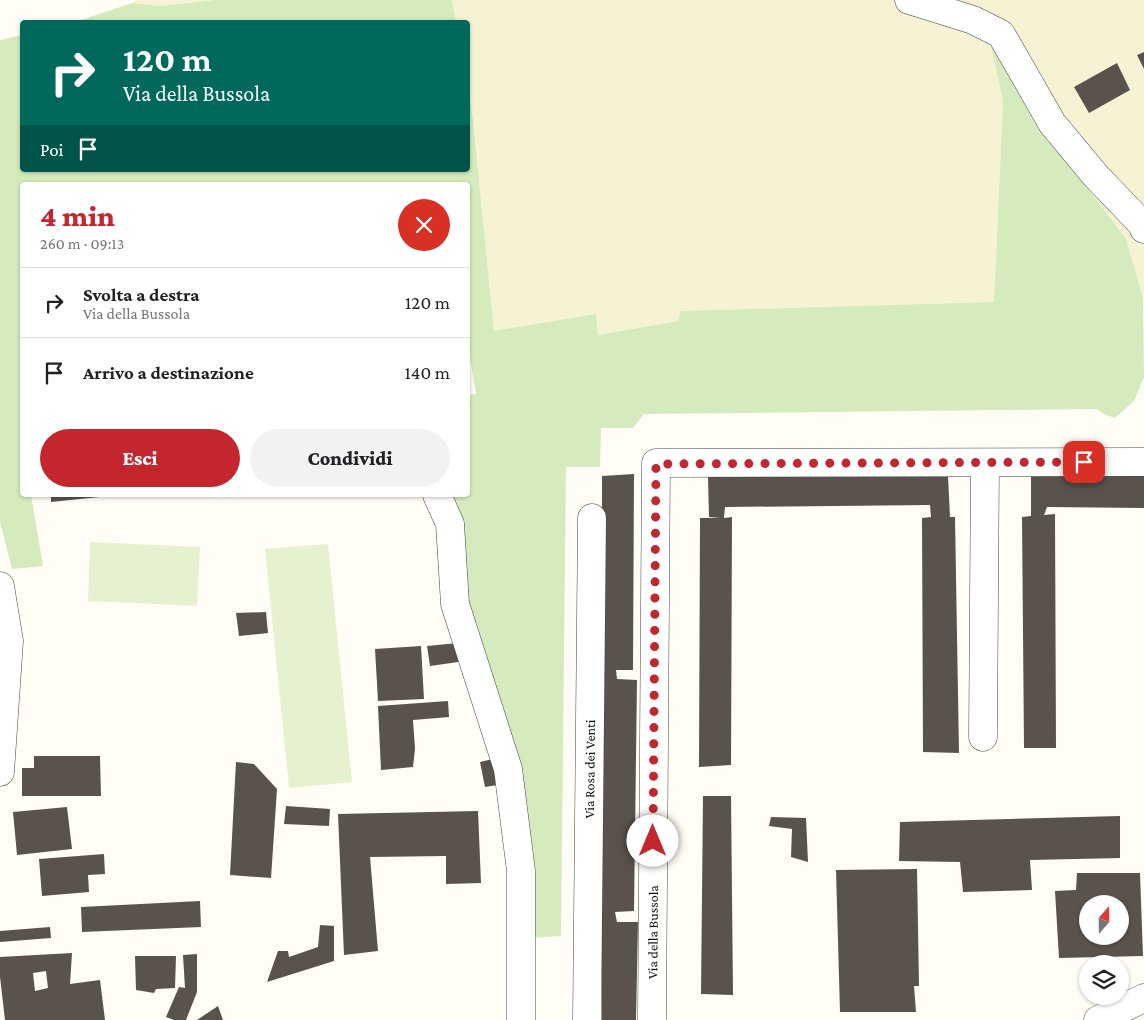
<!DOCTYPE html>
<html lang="it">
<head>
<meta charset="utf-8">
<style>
	:root { --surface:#fff; --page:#f2f2f2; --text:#202124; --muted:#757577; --line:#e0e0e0; --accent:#c4262e }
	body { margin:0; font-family:"Crimson Pro",serif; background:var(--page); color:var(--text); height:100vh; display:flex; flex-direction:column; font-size:19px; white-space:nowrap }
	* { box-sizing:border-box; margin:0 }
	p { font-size:16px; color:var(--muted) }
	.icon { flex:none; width:28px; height:28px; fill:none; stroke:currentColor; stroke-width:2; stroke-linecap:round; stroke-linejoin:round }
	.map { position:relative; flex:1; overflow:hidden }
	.details { position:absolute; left:20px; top:182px; width:450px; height:315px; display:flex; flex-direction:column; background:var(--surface); border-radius:5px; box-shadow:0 1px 4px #0004 }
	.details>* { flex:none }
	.guide { position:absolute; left:20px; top:20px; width:450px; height:152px; border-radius:5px; box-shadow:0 1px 4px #0004; background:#00695c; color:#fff; overflow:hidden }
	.needle { width:32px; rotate:20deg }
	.fabs { position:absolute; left:1079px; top:895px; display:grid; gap:10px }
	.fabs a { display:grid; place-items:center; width:50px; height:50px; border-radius:50%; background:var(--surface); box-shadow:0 1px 4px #0004; font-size:25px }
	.pin { position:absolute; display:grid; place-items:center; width:42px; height:42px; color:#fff; margin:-21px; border-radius:10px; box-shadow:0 2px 8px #0006 }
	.me { position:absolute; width:55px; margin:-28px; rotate:0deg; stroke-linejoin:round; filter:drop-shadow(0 0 4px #0008) }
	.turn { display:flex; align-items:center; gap:18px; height:105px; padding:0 20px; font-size:22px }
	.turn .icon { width:65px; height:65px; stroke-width:2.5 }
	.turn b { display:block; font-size:35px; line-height:42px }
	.then { display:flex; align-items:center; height:48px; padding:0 20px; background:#0003; gap:10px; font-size:19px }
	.round { display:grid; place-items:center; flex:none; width:52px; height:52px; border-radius:26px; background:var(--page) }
	.head { display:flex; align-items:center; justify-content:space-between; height:85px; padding:0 20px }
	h1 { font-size:30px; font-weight:800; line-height:38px; color:var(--accent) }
	.button { display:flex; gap:10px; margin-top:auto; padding:10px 20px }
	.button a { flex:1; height:58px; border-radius:30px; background:var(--accent); color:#fff; font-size:20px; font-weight:800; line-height:58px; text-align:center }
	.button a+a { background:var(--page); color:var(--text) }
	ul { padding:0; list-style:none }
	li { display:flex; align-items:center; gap:15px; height:70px; padding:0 20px; border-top:1px solid var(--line) }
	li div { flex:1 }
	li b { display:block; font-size:19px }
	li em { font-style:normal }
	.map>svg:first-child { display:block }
	.farmland { fill:#f6f3d4 }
	.green { fill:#d5ebbd }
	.pitch { fill:#e6f2cf }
	.building { fill:#5a524d; fill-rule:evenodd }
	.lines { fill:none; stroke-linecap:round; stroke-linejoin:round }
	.minor-casing { stroke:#444; stroke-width:29 }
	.minor { stroke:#fff; stroke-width:28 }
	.route { stroke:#c4262e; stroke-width:9; stroke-dasharray:0 16.2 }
	.labels { text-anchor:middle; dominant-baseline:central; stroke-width:5; stroke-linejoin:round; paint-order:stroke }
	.street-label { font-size:14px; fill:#111; stroke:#fff }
</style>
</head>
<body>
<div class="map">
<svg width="1144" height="1020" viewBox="0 0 1144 1020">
	<rect width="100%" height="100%" fill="#fffdf5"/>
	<!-- farmland -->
	<path class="farmland" d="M135 0H214L161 6 132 3Z
		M452 0H1144V306L1143 297 1126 239 1075 171 1037 127 990 39 1003 101 994 302 681 311 678 321 598 335 596 314 494 332 473 120 468 87V22H456Z"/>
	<!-- green -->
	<path class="green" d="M214 0H452L456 22H75L132 3 161 6Z
		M22 35V170H468V87L473 120 494 331 596 314 598 335 678 321 681 311 994 302 1003 101 989 37 1037 127 1075 171 1126 239 1143 297 1144 377 1134 401 1115 418 1106 415 1096 409 644 414 633 428H601L600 467H566L561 936 529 938 464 590 444 495H468V395L476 394 468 346V185H22V495H31L43 566 12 569 0 522V40Z"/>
	<!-- pitch -->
	<path class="pitch" d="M90 542 200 547 197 606 88 601Z
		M328 544 352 782 289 788 265 549Z"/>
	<!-- building -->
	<path class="building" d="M1144 52V69L1137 55Z
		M1117 63 1130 90 1089 113 1074 87Z
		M634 474 633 670H616L617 679 637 680 634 911 615 912 617 922H638L636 1020H602V476Z
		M1031 475H1144V508L1047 507 1044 515 1055 514 1056 748H1024L1022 517 1031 516Z
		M948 476 950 517H955L959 753 923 752 922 518 931 517 930 505 725 507 724 518 732 517 731 765 699 767 700 518H720L709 517 708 477Z
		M51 495H109V496L51 502Z
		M266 612 268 633 239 636 236 613Z
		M458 643 465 661 430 666 427 646Z
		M421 646 424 699 378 701 375 649Z
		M448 701 449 717 413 720 415 749 413 767 381 770 378 706Z
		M34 756H100L101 796H22V768H34Z
		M497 758 503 784 485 787 480 762Z
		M236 762 254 764 277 789 271 878 230 875Z
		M703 796H731L733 995 701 994Z
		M286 806 330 809 329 826 284 824Z
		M67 807 72 849 17 855 13 812Z
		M478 811 481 883 446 884V856L370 857 378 951 344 955 338 814Z
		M1120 816V858L1030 860 1032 890 963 892 960 862 899 861 900 822Z
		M771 817 806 818 808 862 791 857 792 829 769 826Z
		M104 854 105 874 88 875 89 892 42 896 39 859Z
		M917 869 919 986H914L916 1012H840L836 870Z
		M1077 873H1140L1143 956 1059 958 1055 891 1076 890ZM1088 904H1120V936H1088Z
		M200 901 201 927 82 932 81 907Z
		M320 925 334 926V961L267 982 278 951H288L289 957 318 947Z
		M50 927 51 938 0 942V931Z
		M72 953 70 984 100 980 105 1020H5L0 977V957ZM46 971 48 988 35 991 33 973Z
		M197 954V992L186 1020H174L166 1017 179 987 185 988 183 955Z
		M135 956H176L175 988 156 989 154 993 136 990Z
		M218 1006 223 1020H197Z"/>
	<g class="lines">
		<defs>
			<g id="minor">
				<path d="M909 0 973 20 1001 34 1052 123 1095 175 1142 224 1144 229"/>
				<path d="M437 495 450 524 455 604 508 769 521 871V1020"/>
				<path d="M0 586 9 641 0 772"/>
				<path d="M983 737 985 463"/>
				<path id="s1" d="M587 1020 592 518"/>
				<path id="s2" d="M652 1020 656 463 1144 462"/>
				<path d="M1098 1020 1144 998"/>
			</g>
		</defs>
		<!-- minor casing -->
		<use href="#minor" class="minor-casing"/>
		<!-- minor -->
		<use href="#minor" class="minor"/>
	</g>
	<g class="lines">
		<!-- route -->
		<path class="route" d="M653 841 656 464 1084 462"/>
	</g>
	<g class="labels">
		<!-- street labels -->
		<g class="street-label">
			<text stroke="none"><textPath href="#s1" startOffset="251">Via Rosa dei Venti</textPath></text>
			<text stroke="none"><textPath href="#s2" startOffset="88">Via della Bussola</textPath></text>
		</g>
	</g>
</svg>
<div class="fabs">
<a><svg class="needle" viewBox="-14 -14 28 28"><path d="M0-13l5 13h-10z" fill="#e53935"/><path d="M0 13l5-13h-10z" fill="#757577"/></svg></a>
<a><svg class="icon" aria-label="layers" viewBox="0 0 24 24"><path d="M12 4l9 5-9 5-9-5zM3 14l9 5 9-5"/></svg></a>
</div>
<div class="pin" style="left:1084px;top:462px;background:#d93025"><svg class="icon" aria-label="arrive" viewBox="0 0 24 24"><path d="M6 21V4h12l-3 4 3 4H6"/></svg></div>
<svg class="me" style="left:653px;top:841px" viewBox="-20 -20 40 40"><circle r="19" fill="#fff"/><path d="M0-13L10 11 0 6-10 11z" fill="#c4262e"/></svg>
<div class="guide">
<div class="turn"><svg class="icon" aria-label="right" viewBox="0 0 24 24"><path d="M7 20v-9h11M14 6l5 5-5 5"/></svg><div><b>120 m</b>Via della Bussola</div></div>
<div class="then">Poi<svg class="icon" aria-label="arrive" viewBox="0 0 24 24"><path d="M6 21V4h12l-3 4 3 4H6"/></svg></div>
</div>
<section class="details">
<div class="head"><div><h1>4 min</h1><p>260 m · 09:13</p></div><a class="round" style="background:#d93025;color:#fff"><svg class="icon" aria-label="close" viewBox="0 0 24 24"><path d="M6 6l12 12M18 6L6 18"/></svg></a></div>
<ul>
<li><svg class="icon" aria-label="right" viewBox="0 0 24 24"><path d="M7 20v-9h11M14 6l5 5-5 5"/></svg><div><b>Svolta a destra</b><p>Via della Bussola</p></div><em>120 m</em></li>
<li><svg class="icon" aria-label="arrive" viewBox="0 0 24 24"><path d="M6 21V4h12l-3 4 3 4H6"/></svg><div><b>Arrivo a destinazione</b></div><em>140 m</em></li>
</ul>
<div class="button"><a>Esci</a><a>Condividi</a></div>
</section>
</div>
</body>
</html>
